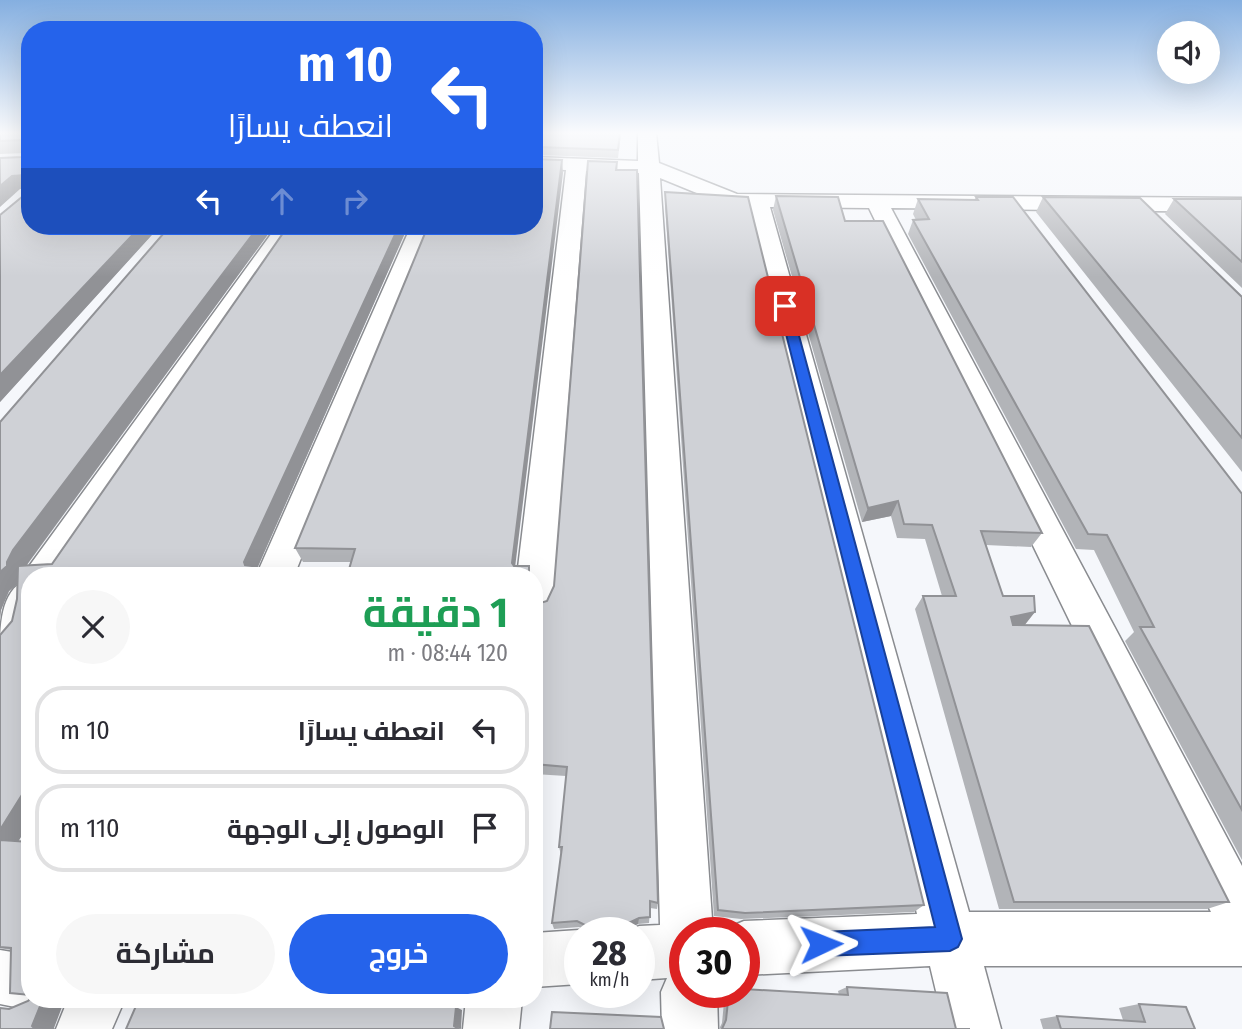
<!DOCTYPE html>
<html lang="ar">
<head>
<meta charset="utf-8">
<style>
	:root { --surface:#fff; --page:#f7f7f7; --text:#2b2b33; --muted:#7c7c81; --line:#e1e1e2; --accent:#2563eb }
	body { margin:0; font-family:"Fira Sans Condensed",Cairo,sans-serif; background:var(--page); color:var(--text); direction:rtl; height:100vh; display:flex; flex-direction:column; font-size:26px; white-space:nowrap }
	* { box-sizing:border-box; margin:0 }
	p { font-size:23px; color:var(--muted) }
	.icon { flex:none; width:38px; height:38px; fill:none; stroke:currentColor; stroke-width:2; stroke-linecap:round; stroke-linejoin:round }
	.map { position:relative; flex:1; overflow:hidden; direction:ltr }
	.details { position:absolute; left:21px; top:567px; width:522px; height:441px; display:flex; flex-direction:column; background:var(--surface); border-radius:28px; box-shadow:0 7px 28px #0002; direction:rtl }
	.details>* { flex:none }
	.banner { position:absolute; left:21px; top:21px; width:522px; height:214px; border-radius:28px; box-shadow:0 7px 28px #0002; direction:rtl; background:#2563eb; color:#fff; overflow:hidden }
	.buttons { position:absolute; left:1157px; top:21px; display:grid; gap:14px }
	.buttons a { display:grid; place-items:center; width:63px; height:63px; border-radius:50%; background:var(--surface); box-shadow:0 7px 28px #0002; font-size:35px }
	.speed { position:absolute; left:564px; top:917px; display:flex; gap:14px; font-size:35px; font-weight:700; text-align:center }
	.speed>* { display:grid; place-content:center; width:91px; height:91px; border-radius:50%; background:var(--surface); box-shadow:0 7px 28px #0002; line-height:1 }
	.speed small { font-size:18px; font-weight:400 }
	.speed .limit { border:10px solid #d22; background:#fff; color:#111 }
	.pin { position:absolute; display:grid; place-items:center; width:60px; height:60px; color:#fff; margin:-30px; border-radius:14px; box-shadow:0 4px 10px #0006 }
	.me { position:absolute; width:77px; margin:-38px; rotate:88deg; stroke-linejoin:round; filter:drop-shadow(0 0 5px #0008) }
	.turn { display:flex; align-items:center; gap:24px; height:147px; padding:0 35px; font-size:32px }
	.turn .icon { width:91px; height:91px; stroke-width:2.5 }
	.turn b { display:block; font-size:49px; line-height:60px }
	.lanes { display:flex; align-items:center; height:66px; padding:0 35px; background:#0003; justify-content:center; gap:35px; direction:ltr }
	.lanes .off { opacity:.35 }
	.round { display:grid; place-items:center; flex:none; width:74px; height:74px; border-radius:37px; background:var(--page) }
	.summary { display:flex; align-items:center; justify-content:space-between; height:119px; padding:0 35px }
	h1 { font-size:42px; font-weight:700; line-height:52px; color:#1e9e55 }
	.primary-button { display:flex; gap:14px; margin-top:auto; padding:14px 35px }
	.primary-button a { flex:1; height:80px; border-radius:42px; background:var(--accent); color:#fff; font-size:28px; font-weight:700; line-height:80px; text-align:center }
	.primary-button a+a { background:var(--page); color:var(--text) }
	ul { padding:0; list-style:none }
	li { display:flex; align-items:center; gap:21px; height:88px; margin:0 14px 10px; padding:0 21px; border:4px solid var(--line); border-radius:28px }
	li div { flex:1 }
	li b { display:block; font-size:26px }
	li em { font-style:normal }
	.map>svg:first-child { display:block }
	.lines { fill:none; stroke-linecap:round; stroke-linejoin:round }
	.street-casing { stroke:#8a8c90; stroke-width:3 }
	.street { fill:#fff; fill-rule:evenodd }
	.wall { fill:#b2b4b8 }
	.shaded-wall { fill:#919296 }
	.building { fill:#cfd1d6; stroke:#919296; stroke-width:2 }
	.route { fill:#2563eb; stroke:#184099; stroke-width:2 }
</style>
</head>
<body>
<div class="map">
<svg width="1242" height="1029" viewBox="0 0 1242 1029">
	<rect width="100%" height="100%" fill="#f5f7fb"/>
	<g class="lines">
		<defs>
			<path id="street" d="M638 133H656L659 163 737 194 1242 198V212L891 208 1242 866V966H984L1001 1029H945L930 966 744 975V933H724L725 929 744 921 917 914 748 207 726 205 660 178 713 933H684V992H717L718 1029H662L661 992 667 978 639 980V933H623L639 926 660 925 639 173 586 171 553 599 548 611 534 615V576H517L566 170 534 169V157L638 161ZM770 207 869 208 1211 912H969Z
				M277 226H299L64 576H30C30 608 37 641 0 655 0 627 0 591 26 580L24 576 30 565Z
				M411 226H433L294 576H256Z
				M579 930 585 933H579V984L534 987V933Z
				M0 950 30 955V999H51L49 1002 30 1010 0 1004Z
				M68 999H125L112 1029H56Z
				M466 999H522L519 1029H463Z"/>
		</defs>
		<!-- street casing -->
		<use href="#street" class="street-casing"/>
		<!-- street -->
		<use href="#street" class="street"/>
	</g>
	<!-- wall -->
	<path class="wall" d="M0 133H30V226H160L0 402V215L23 196V189H20L22 157 25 155V153L0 154Z
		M621 133 618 158 540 155 539 147Z
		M617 162 658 903 657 909 650 908 649 923 638 924 625 930 583 929 579 927 554 929 552 923 561 855 559 847 566 776 534 774V605L547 601 554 586Z
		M563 173 351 562H303L295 548Z
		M665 192 924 905 914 912 741 919 714 916 665 205Z
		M776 196 845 221 1042 533 1031 547 986 545 1003 596 1229 902 1207 909H999L915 609 923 596H942L925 539 897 538 891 516 862 522 773 210Z
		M976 197 1242 494V860L1125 641 1134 632 1094 550 1076 549 908 234 913 220H916L913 214 918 199 974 200Z
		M1043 197 1242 297V472L1036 212Z
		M1174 199H1242V288L1165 214Z
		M274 226 27 565 52 564 288 226H408L256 571 30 576V822L18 841 30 842V996L10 993 11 950 0 948V635L12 621 17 599 18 583 9 591 1 610 0 618V422Z
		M847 987 947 993 719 1029 722 1023 725 992 839 995 838 991Z
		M1139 1004 1195 1029H1043L1040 1019 1057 1016 1123 1020 1119 1008Z"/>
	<!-- shaded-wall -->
	<path class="shaded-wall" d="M562 160 563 173 514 576 512 563Z
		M24 175 30 188 20 189 0 207V186L12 176Z
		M141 226H160L0 402V375Z
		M259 226H274L28 563 22 575 23 579 9 591 1 610 0 618V572L13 550Z
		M399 226H408L256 571 259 576H246L244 562Z
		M898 501 891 516 862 522 868 508Z
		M1035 612 1024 626 1000 631 1011 617Z
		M30 782V822L15 847 0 841V830Z
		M639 918 638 924 620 932V927Z
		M43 999H65L54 1028 55 1029H35L32 1026Z
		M340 999H352L350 1005 340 1002Z
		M456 1007 462 1010 461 1029 454 1026Z"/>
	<!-- building -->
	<path class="building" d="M0 133H30V226H141L0 375V215L23 196 24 175 12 176 0 186V158L22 157 25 155V143L22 140 0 141Z
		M543 133H620L618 150 539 147Z
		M534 159 562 160 512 563 514 566H529V576H347L355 549 295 548 428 226H534Z
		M588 161 617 162 616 170H637L658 903 650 901V917L639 918 620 927 623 930H637V933H580V930L586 929 585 925 577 921 552 923 562 847H559L567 767 534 764V605L547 601 554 586Z
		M665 192 748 197 924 905 745 913 718 910Z
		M776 196 838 197 845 221H883L1042 533 981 531 1003 596H1034L1035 612 1011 617 1013 625 1089 626 1229 902H1014L923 596H956L932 525 904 524 898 501 868 508Z
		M976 197H1013L1242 494V810L1140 627H1154L1107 535 1088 534 913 220 929 219 918 199 978 200Z
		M1043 197 1140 198 1242 297V438Z
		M1174 199H1242V262Z
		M170 226H259L13 550 7 562V566L0 572V422Z
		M288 226H399L244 562 245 565 252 566 246 576H30V782L0 830V635L12 621 17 599 18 566 52 564Z
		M0 840 30 842V995L10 993 11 948 0 947Z
		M847 987 947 993 956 1029H970H722L726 1020 729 992H744V989L848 995Z
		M30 999H43L32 1026 35 1029H0V1008L9 1009 28 1001Z
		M139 999H340V1002L456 1007 454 1026 459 1029H126Z
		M1139 1004 1186 1007 1195 1029H1061L1057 1016 1145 1022Z
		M552 1012 661 1017 664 1029H550Z"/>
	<!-- sky -->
	<linearGradient id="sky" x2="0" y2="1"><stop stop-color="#85afe0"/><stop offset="0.48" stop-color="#fafbfd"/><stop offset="1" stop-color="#fafbfd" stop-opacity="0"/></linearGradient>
	<rect width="1242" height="277" fill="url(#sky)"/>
	<!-- route -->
	<path class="route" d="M780 303 791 306 962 939 958 947 950 951 821 956 813 953 809 944 813 936 821 932 935 927 779 306Z"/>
</svg>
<div class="buttons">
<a><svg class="icon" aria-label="sound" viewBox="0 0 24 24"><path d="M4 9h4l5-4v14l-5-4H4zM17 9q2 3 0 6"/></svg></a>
</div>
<div class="speed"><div>28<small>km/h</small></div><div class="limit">30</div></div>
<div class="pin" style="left:785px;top:306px;background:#d93025"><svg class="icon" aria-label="arrive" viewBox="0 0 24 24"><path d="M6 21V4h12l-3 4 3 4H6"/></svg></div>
<svg class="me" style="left:821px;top:944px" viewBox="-20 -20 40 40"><path d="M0-17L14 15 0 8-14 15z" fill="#2563eb" stroke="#fff" stroke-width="4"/></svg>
<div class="banner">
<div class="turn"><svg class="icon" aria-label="left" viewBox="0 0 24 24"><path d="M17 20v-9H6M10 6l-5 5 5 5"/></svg><div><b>10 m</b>انعطف يسارًا</div></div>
<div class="lanes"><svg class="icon" aria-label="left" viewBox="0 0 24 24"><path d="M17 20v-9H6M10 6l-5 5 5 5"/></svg><svg class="icon off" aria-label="ahead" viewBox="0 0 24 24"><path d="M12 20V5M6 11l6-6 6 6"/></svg><svg class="icon off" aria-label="right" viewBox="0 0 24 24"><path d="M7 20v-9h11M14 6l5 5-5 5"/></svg></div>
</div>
<section class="details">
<div class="summary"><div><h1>1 دقيقة</h1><p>120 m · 08:44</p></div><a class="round"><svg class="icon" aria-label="close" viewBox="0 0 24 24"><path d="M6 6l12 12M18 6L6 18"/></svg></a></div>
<ul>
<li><svg class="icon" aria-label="left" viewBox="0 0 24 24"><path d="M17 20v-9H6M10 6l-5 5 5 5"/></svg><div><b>انعطف يسارًا</b></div><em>10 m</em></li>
<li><svg class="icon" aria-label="arrive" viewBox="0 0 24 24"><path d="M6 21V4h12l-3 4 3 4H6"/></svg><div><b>الوصول إلى الوجهة</b></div><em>110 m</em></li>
</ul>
<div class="primary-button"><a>خروج</a><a>مشاركة</a></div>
</section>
</div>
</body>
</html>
